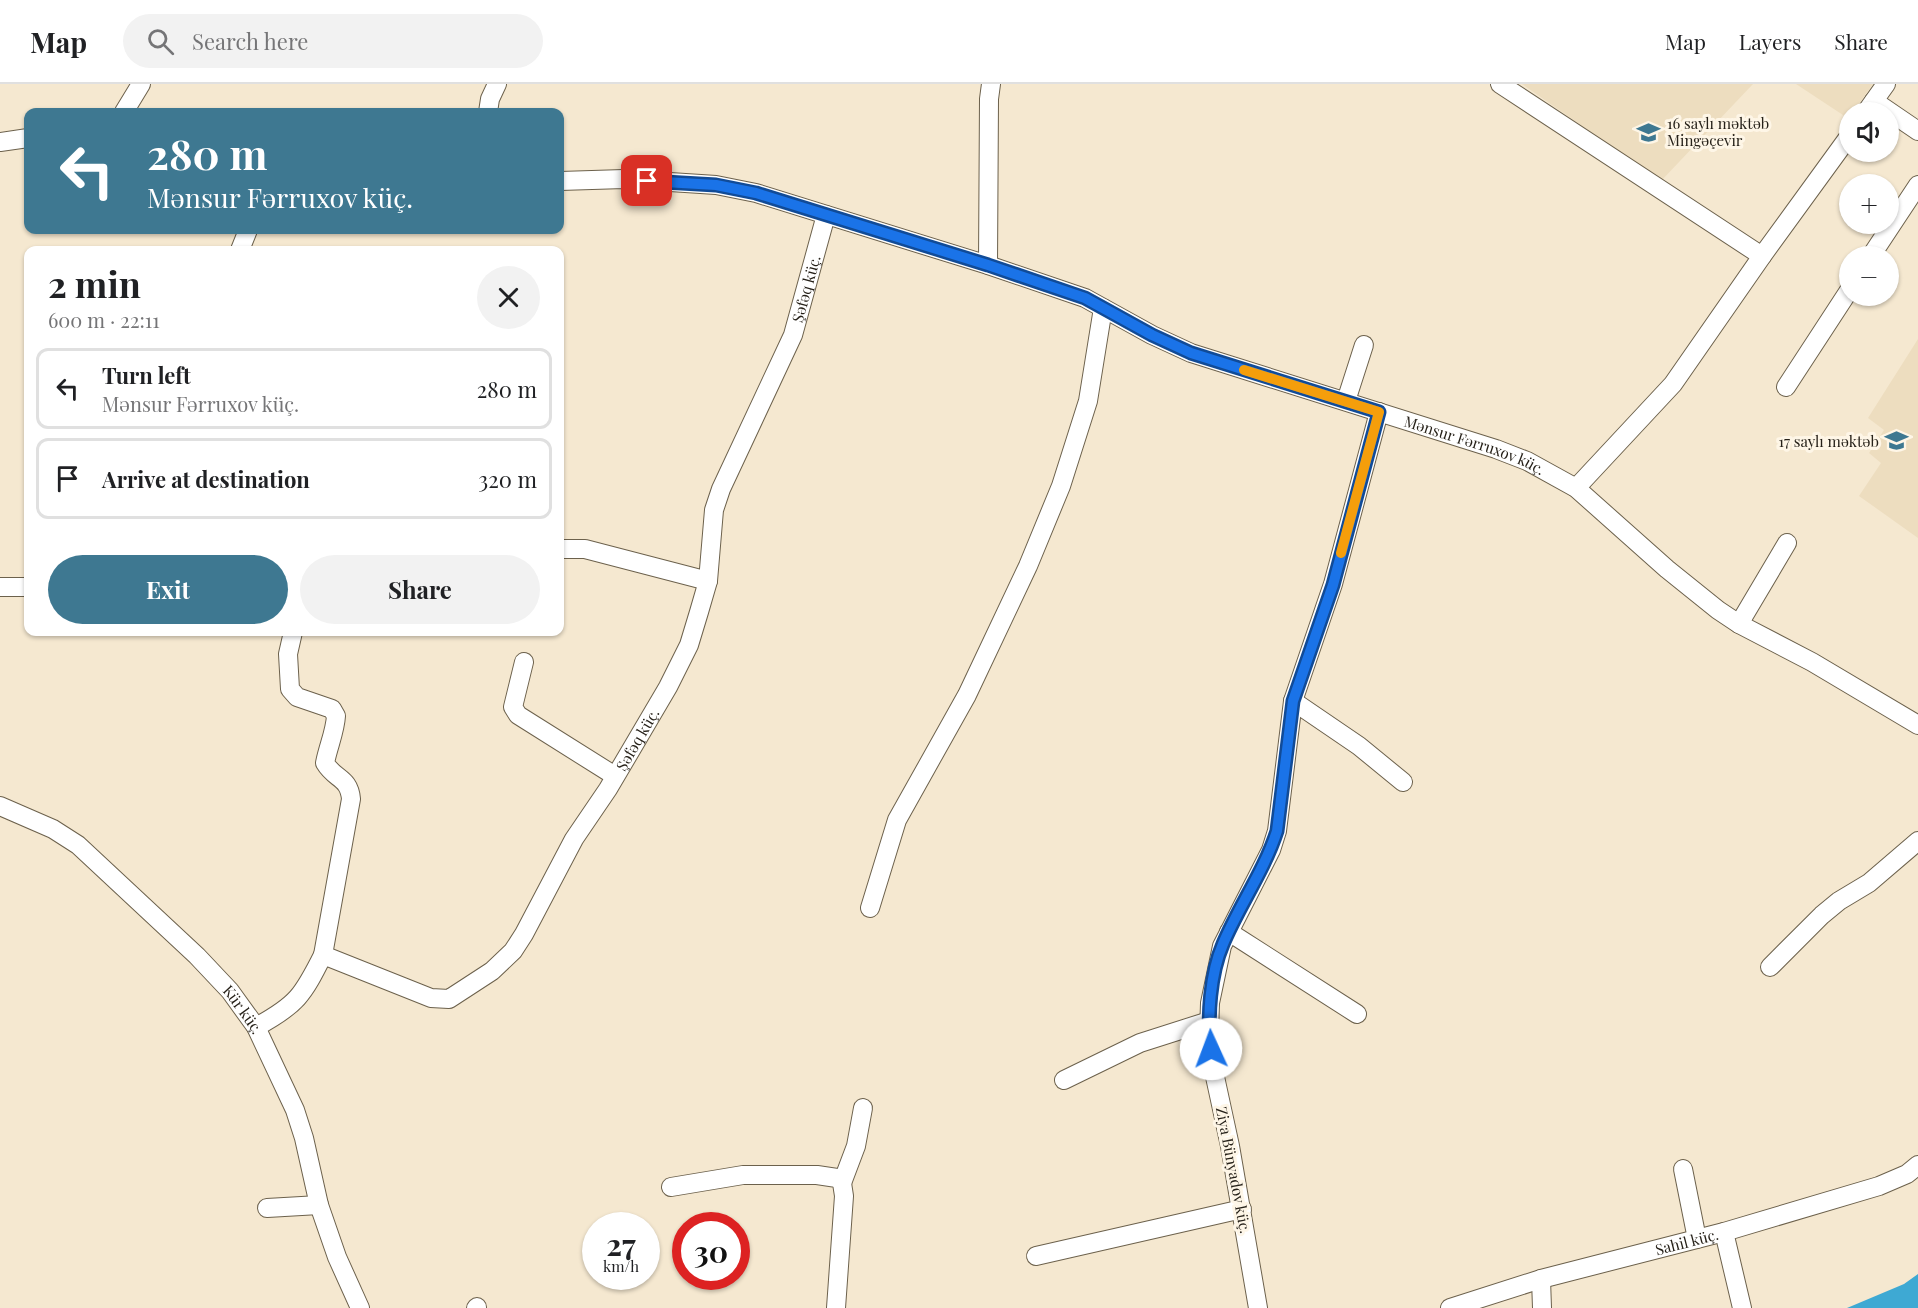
<!DOCTYPE html>
<html lang="en">
<head>
<meta charset="utf-8">
<style>
	:root { --surface:#fff; --page:#f2f2f2; --text:#202124; --muted:#757577; --line:#e0e0e0; --accent:#3e7891 }
	body { margin:0; font-family:"Playfair Display",serif; background:var(--page); color:var(--text); height:100vh; display:flex; flex-direction:column; font-size:22px; white-space:nowrap }
	* { box-sizing:border-box; margin:0 }
	p { font-size:20px; color:var(--muted) }
	.icon { flex:none; width:33px; height:33px; fill:none; stroke:currentColor; stroke-width:2; stroke-linecap:round; stroke-linejoin:round }
	.map { position:relative; flex:1; overflow:hidden }
	.side { position:absolute; left:24px; top:162px; width:540px; height:390px; display:flex; flex-direction:column; background:var(--surface); border-radius:12px; box-shadow:0 2px 4px #0004 }
	.side>* { flex:none }
	.top-card { position:absolute; left:24px; top:24px; width:540px; height:126px; border-radius:12px; box-shadow:0 2px 4px #0004; background:#3e7891; color:#fff; overflow:hidden }
	.fabs { position:absolute; left:1839px; top:18px; display:grid; gap:12px }
	.fabs a { display:grid; place-items:center; width:60px; height:60px; border-radius:50%; background:var(--surface); box-shadow:0 2px 4px #0004; font-size:30px }
	.speed { position:absolute; left:582px; top:1128px; display:flex; gap:12px; font-size:30px; font-weight:700; text-align:center }
	.speed>* { display:grid; place-content:center; width:78px; height:78px; border-radius:50%; background:var(--surface); box-shadow:0 2px 4px #0004; line-height:1 }
	.speed small { font-size:15px; font-weight:400 }
	.speed .limit { border:9px solid #d22; background:#fff; color:#111 }
	.pin { position:absolute; display:grid; place-items:center; width:51px; height:51px; color:#fff; margin:-26px; border-radius:12px; box-shadow:0 3px 9px #0006 }
	.me { position:absolute; width:66px; margin:-33px; rotate:358deg; stroke-linejoin:round; filter:drop-shadow(0 0 4px #0008) }
	.turn { display:flex; align-items:center; gap:21px; height:126px; padding:0 24px; font-size:27px }
	.turn .icon { width:78px; height:78px; stroke-width:2.5 }
	.turn b { display:block; font-size:42px; line-height:51px }
	.round { display:grid; place-items:center; flex:none; width:63px; height:63px; border-radius:32px; background:var(--page) }
	.head { display:flex; align-items:center; justify-content:space-between; height:102px; padding:0 24px }
	h1 { font-size:36px; font-weight:700; line-height:45px }
	.button { display:flex; gap:12px; margin-top:auto; padding:12px 24px }
	.button a { flex:1; height:69px; border-radius:36px; background:var(--accent); color:#fff; font-size:24px; font-weight:700; line-height:69px; text-align:center }
	.button a+a { background:var(--page); color:var(--text) }
	ul { padding:0; list-style:none }
	li { display:flex; align-items:center; gap:18px; height:81px; margin:0 12px 9px; padding:0 12px; border:3px solid var(--line); border-radius:12px }
	li div { flex:1 }
	li b { display:block; font-size:22px }
	li em { font-style:normal }
	header { display:flex; align-items:center; gap:36px; box-sizing:border-box; height:84px; padding:0 30px; background:var(--surface); border-bottom:2px solid var(--line) }
	header strong { font-size:28px }
	nav { display:flex; gap:33px; margin-inline-start:auto; font-size:21px }
	.search { width:420px; height:54px; background:var(--page); display:flex; align-items:center; gap:15px; box-sizing:border-box; padding:0 21px; border-radius:33px; color:var(--muted); font-size:22px }
	.map>svg:first-child { display:block }
	.built { fill:#edddbf }
	.water { fill:#3ea9d3 }
	.lines { fill:none; stroke-linecap:round; stroke-linejoin:round }
	.minor-casing { stroke:#6c614c; stroke-width:20 }
	.minor { stroke:#fff; stroke-width:18 }
	.route-casing { stroke:#114b97; stroke-width:15 }
	.route { stroke:#1a73e8; stroke-width:10 }
	.slow { stroke:#f59e0b; stroke-width:10 }
	.labels { text-anchor:middle; dominant-baseline:central; stroke-width:6; stroke-linejoin:round; paint-order:stroke }
	.poi-label { font-size:15px; fill:#262119; stroke:#fef6e7; text-anchor:start }
	.street-label { font-size:15px; fill:#262119; stroke:#fef6e7 }
</style>
</head>
<body>
<header>
<strong>Map</strong>
<div class="search"><svg class="icon" aria-label="search" viewBox="0 0 24 24"><circle cx="10" cy="10" r="6"/><path d="M15 15l6 6"/></svg>Search here</div>
<nav><a>Map</a><a>Layers</a><a>Share</a></nav>
</header>
<div class="map">
<svg width="1918" height="1224" viewBox="0 0 1918 1224">
	<rect width="100%" height="100%" fill="#f5e8d0"/>
	<!-- built -->
	<path class="built" d="M1522 0H1753L1661 97Z
		M1796 0H1873L1853 28H1850L1849 35Z
		M1918 255V454L1859 412 1881 379 1869 369 1884 346 1868 334Z"/>
	<!-- water -->
	<path class="water" d="M1918 1190V1224H1847L1904 1200Z"/>
	<g class="lines">
		<defs>
			<g id="minor">
				<path d="M1500 0 1762 172"/>
				<path d="M1874 17 1918 47"/>
				<path d="M124 28 141 0"/>
				<path d="M488 28 490 15 497 0"/>
				<path d="M1866 28 1886 0"/>
				<path d="M0 58 28 54"/>
				<path id="s1" d="M560 97 624 95 716 101 756 109 988 181 1085 214 1152 251 1191 269 1496 365 1527 377 1576 404 1667 485 1718 526 1739 540 1812 578 1918 641"/>
				<path d="M240 166 248 146"/>
				<path d="M1871 172 1918 101"/>
				<path d="M988 181 989 15 991 0"/>
				<path d="M1786 303 1850 205"/>
				<path d="M1346 317 1364 261"/>
				<path d="M1576 404 1673 300 1762 172 1850 51"/>
				<path d="M560 465H585L708 497"/>
				<path d="M0 503H28"/>
				<path d="M1739 540 1787 459"/>
				<path d="M293 548 288 570 290 605 297 613 332 625 336 632C335 648 328 663 325 679 335 696 349 693 351 715L323 871"/>
				<path d="M524 578 513 623 518 631 615 692"/>
				<path d="M1293 617 1359 662 1403 698"/>
				<path id="s2" d="M0 722 53 745 78 761 197 872 230 907 256 943 295 1026 304 1054 319 1121 337 1173 360 1224"/>
				<path d="M870 824 897 736 967 611 1028 482 1061 402 1088 317 1103 224"/>
				<path d="M1229 848 1357 930"/>
				<path d="M1770 883 1822 831 1839 817 1869 799 1918 757"/>
				<path id="s3" d="M256 943C297 921 303 911 323 871L431 914 449 915 492 887 513 867 524 850 574 755 608 705 668 603 689 561 699 528 708 497 714 426 721 405 793 251 826 131"/>
				<path d="M1064 996 1140 959 1209 937"/>
				<path d="M1683 1085 1697 1155"/>
				<path d="M842 1099 856 1062 863 1024"/>
				<path d="M671 1103 743 1091H817L837 1094 842 1099 844 1112 836 1224"/>
				<path d="M267 1124 319 1121"/>
				<path d="M1724 1148 1742 1224"/>
				<path d="M1036 1172 1242 1125"/>
				<path d="M1541 1195 1542 1224"/>
				<path d="M476 1224 477 1223"/>
				<path d="M1258 1224 1230 1062 1212 979 1209 951 1210 919 1222 862 1271 766 1277 747 1293 617 1333 500 1379 328"/>
				<path id="s4" d="M1450 1224 1541 1195 1724 1148 1879 1102 1907 1090 1918 1081"/>
			</g>
		</defs>
		<!-- minor casing -->
		<use href="#minor" class="minor-casing"/>
		<!-- minor -->
		<use href="#minor" class="minor"/>
	</g>
	<g class="lines">
		<defs>
			<path id="route" d="M647 97 716 101 756 109 988 181 1085 214 1152 251 1191 269 1379 328 1333 501 1293 617 1277 747C1264 787 1239 822 1223 860 1210 890 1207 934 1211 965"/>
		</defs>
		<!-- route casing -->
		<use href="#route" class="route-casing"/>
		<!-- route -->
		<use href="#route" class="route"/>
		<!-- slow -->
		<path class="slow" d="M1244 286 1379 328 1341 469"/>
	</g>
	<!-- icons -->
	<defs>
		<symbol id="school-bare" viewBox="-9 -9 18 18"><path d="M0-5L7-2L0 1L-7-2ZM-4 1L0 2.5L4 1V4Q0 6-4 4Z" fill="#3e7891" stroke="#fef6e7" stroke-width="2.5" paint-order="stroke"/></symbol>
	</defs>
	<g fill-rule="evenodd">
		<use href="#school-bare" x="1632" y="32" width="33" height="33"/>
		<use href="#school-bare" x="1880" y="340" width="33" height="33"/>
	</g>
	<g class="labels">
		<!-- poi labels -->
		<g class="poi-label">
			<text x="1667" y="39">16 saylı məktəb<tspan x="1667" dy="17">Mingəçevir</tspan></text>
			<text x="1879" y="357" text-anchor="end">17 saylı məktəb</text>
		</g>
		<!-- street labels -->
		<g class="street-label">
			<text stroke="none"><textPath href="#s3" startOffset="1047">Şəfəq küç.</textPath></text>
			<text stroke="none"><textPath href="#s1" startOffset="960">Mənsur Fərruxov küç.</textPath></text>
			<text stroke="none"><textPath href="#s3" startOffset="561">Şəfəq küç.</textPath></text>
			<text stroke="none"><textPath href="#s2" startOffset="321">Kür küç.</textPath></text>
			<text transform="translate(1234 1086) rotate(79)">Ziya Bünyadov küç.</text>
			<text stroke="none"><textPath href="#s4" startOffset="246">Sahil küç.</textPath></text>
		</g>
	</g>
</svg>
<div class="fabs">
<a><svg class="icon" aria-label="sound" viewBox="0 0 24 24"><path d="M4 9h4l5-4v14l-5-4H4zM17 9q2 3 0 6"/></svg></a>
<a>+</a>
<a>−</a>
</div>
<div class="speed"><div>27<small>km/h</small></div><div class="limit">30</div></div>
<div class="pin" style="left:647px;top:97px;background:#d93025"><svg class="icon" aria-label="arrive" viewBox="0 0 24 24"><path d="M6 21V4h12l-3 4 3 4H6"/></svg></div>
<svg class="me" style="left:1211px;top:965px" viewBox="-20 -20 40 40"><circle r="19" fill="#fff"/><path d="M0-13L10 11 0 6-10 11z" fill="#1a73e8"/></svg>
<div class="top-card">
<div class="turn"><svg class="icon" aria-label="left" viewBox="0 0 24 24"><path d="M17 20v-9H6M10 6l-5 5 5 5"/></svg><div><b>280 m</b>Mənsur Fərruxov küç.</div></div>
</div>
<section class="side">
<div class="head"><div><h1>2 min</h1><p>600 m · 22:11</p></div><a class="round"><svg class="icon" aria-label="close" viewBox="0 0 24 24"><path d="M6 6l12 12M18 6L6 18"/></svg></a></div>
<ul>
<li><svg class="icon" aria-label="left" viewBox="0 0 24 24"><path d="M17 20v-9H6M10 6l-5 5 5 5"/></svg><div><b>Turn left</b><p>Mənsur Fərruxov küç.</p></div><em>280 m</em></li>
<li><svg class="icon" aria-label="arrive" viewBox="0 0 24 24"><path d="M6 21V4h12l-3 4 3 4H6"/></svg><div><b>Arrive at destination</b></div><em>320 m</em></li>
</ul>
<div class="button"><a>Exit</a><a>Share</a></div>
</section>
</div>
</body>
</html>
